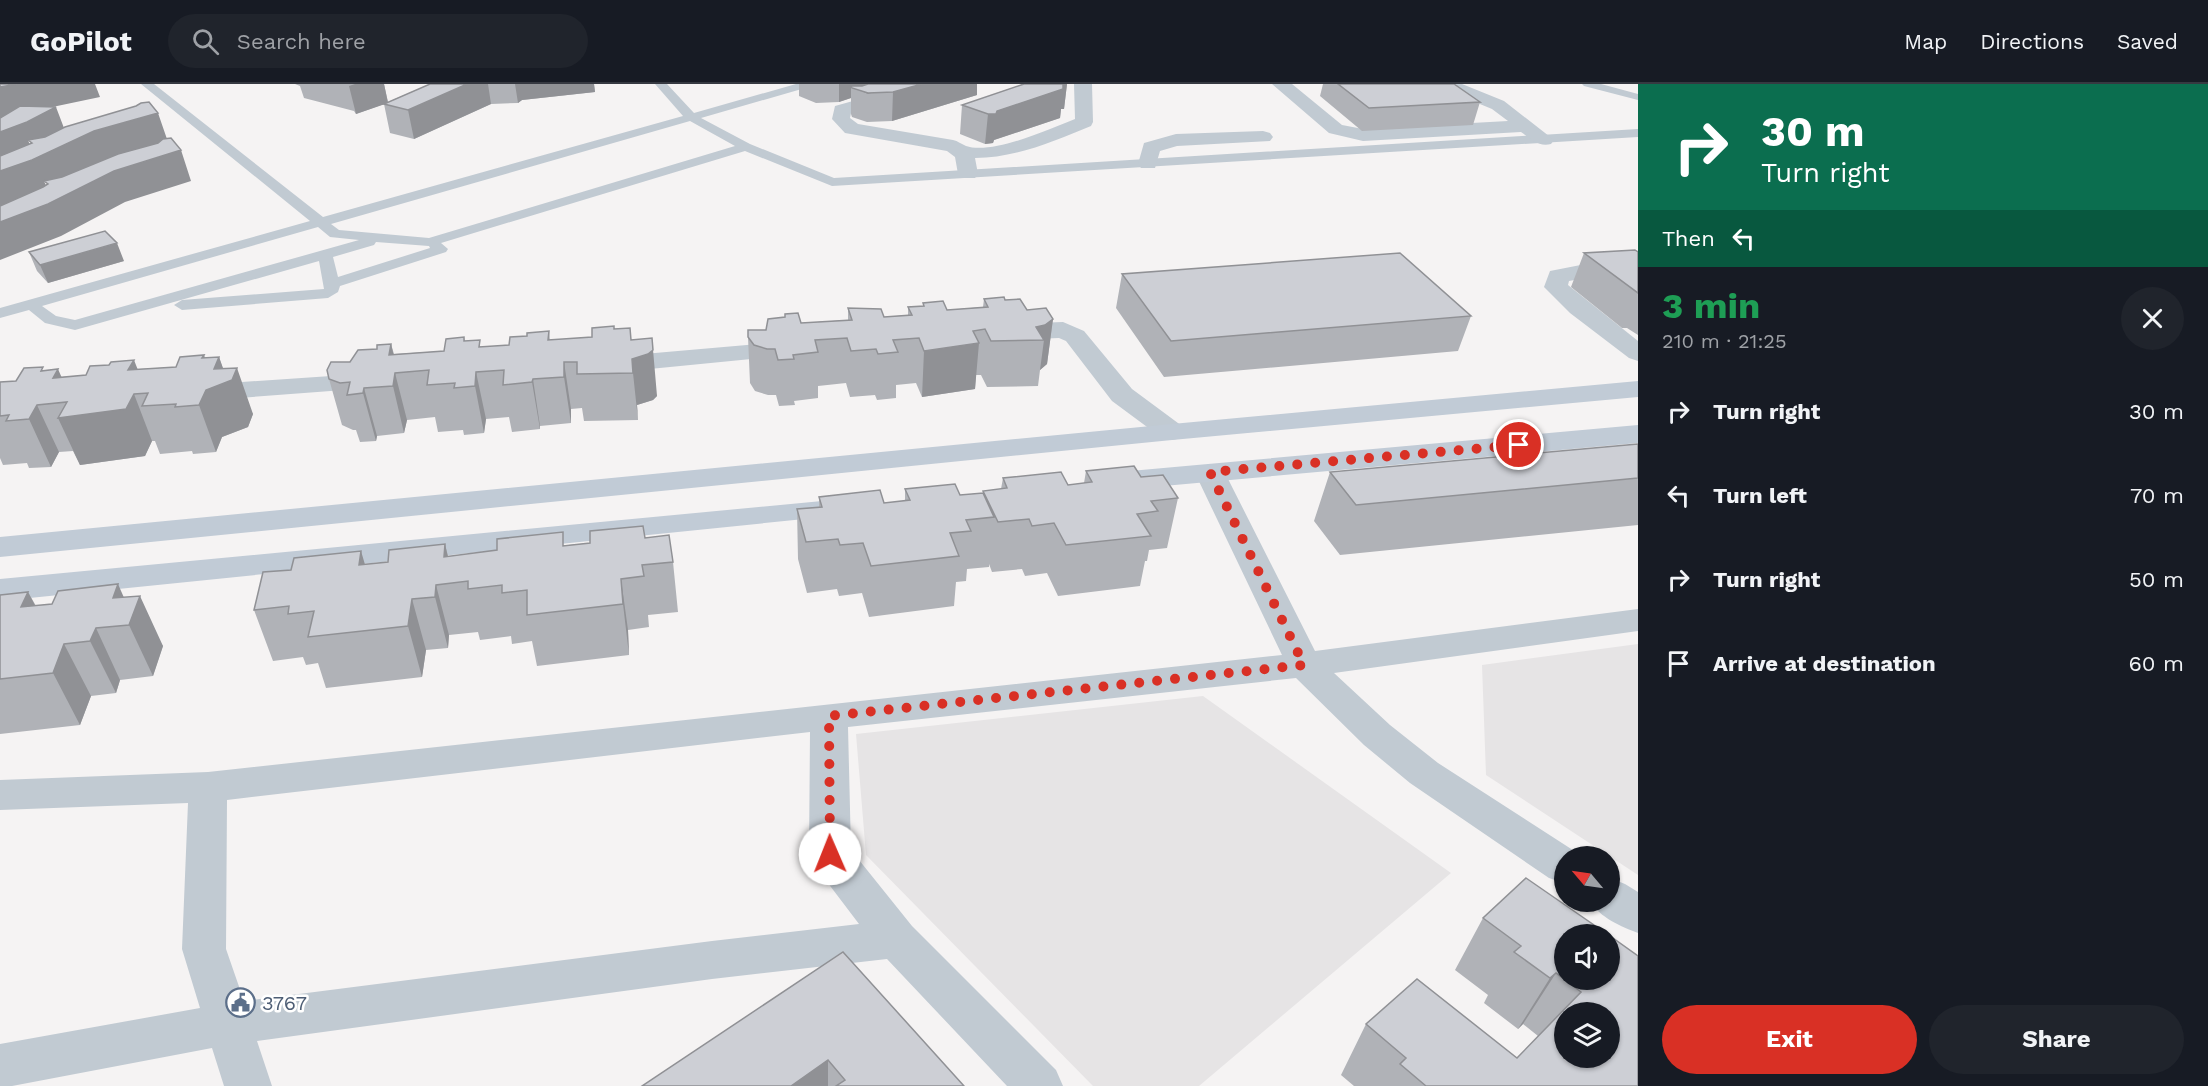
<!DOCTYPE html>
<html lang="en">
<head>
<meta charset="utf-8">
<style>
	:root { --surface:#171b24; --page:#20242c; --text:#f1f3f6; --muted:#9ea1a6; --line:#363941; --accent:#d93025 }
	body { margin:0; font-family:"Work Sans",sans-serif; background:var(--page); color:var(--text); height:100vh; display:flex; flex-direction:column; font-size:22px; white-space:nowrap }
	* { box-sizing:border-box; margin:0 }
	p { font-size:20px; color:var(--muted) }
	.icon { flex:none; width:33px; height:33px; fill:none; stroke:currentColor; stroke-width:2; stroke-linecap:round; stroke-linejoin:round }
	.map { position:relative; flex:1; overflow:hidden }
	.drawer { display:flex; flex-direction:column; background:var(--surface); width:570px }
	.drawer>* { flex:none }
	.top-card { background:#0b6e4f; color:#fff; overflow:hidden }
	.needle { width:39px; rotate:299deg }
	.controls { position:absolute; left:1554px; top:762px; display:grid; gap:12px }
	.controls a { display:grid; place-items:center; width:66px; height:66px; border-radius:50%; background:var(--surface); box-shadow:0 2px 4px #0004; font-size:30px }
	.pin { position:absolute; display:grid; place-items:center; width:51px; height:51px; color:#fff; margin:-26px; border:3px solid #fff; border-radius:50%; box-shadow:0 2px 6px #0007 }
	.me { position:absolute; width:66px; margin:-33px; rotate:359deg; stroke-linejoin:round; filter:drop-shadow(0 0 4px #0008) }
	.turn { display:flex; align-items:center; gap:21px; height:126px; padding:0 24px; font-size:27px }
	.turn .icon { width:78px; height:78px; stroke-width:2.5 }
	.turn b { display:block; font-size:42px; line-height:51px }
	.then { display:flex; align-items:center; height:57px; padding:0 24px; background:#0003; gap:12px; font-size:22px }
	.round { display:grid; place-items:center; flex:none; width:63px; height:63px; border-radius:32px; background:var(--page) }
	.summary { display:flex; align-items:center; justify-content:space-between; height:102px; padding:0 24px }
	h1 { font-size:36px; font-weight:700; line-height:45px; color:#1e9e55 }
	.cta { display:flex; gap:12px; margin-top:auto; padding:12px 24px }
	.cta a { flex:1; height:69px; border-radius:36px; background:var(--accent); color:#fff; font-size:24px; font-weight:700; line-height:69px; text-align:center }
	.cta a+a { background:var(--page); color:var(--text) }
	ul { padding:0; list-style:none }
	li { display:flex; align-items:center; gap:18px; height:84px; padding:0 24px }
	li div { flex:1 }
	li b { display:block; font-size:22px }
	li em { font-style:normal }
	header { display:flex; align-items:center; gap:36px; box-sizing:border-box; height:84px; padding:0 30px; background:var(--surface); border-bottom:2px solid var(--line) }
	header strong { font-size:28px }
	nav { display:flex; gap:33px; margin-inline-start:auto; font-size:21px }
	.search { width:420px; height:54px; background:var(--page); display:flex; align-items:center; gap:15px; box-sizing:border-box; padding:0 21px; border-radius:33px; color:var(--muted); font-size:22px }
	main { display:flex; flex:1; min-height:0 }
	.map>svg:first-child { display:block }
	.education { fill:#e6e4e5 }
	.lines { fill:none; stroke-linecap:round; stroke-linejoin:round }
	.lane { fill:#c1cad2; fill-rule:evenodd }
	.street { fill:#c1cad2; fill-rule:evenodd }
	.secondary { fill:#c1cbd6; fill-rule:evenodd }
	.wall { fill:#b0b2b7 }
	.shaded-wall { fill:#909195 }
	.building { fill:#cdcfd5; stroke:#909195; stroke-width:1.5; fill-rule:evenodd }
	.route { stroke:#d93025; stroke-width:10; stroke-dasharray:0 18 }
	.labels { text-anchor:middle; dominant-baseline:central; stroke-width:5; stroke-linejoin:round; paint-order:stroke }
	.near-service-label { font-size:20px; fill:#4e5e75; stroke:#fff; text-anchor:start }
</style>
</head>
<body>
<header>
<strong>GoPilot</strong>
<div class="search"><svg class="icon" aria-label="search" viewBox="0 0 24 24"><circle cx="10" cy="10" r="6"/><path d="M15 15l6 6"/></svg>Search here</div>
<nav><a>Map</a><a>Directions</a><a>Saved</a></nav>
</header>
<main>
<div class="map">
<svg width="1638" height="1002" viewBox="0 0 1638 1002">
	<rect width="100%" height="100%" fill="#f5f3f3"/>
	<!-- education -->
	<path class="education" d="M1638 560V791L1486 691 1482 581Z
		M1203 612 1451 789 1199 1002H1093L866 771 856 650Z"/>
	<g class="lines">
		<!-- lane -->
		<path class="lane" d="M141 0H154L323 133 683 32 655 0H667L694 29 796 0H814L812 2 701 34 750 60 834 94 1638 45V53L832 102 745 67 441 159 448 165 446 168 340 202 338 208 328 214 182 226 174 221 182 216 324 205 319 177 75 246 45 239 29 226 0 234V224L310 137ZM690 37 735 62 429 154 339 146 331 140ZM318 143 330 153 359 156 75 236 56 232 42 222ZM376 158 429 162 430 164 338 193 333 173 374 161Z
			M1582 0H1601L1638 10V16L1584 2Z"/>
		<!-- street -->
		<path class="street" d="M914 0H943L940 4 851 29 850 34 858 40 953 56C958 57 961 60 966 62 992 71 1050 45 1075 35L1074 0H1092L1093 38 1091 42C1054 57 1016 74 975 74L978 90 975 94H961L958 90 955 73 947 67 845 49 832 35 835 22Z
			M1272 0H1292L1342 41 1363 45 1508 37 1492 25 1441 4 1438 0H1462L1504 17 1554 56 1551 60C1538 63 1531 55 1521 48L1363 57 1329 49Z
			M1263 47 1270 49 1273 53 1270 57 1177 62 1160 67 1155 84H1141L1138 80 1144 59 1176 50Z
			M1638 175V189L1596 192 1569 197 1568 201 1638 257V277L1629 274 1570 229 1544 203 1550 187 1596 178Z
			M1063 238 1084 247 1132 305 1182 342 1186 348 1182 354 1172 356 1162 354 1112 317 1066 257 1059 254 1007 256 998 253 994 248 998 243 1007 240Z
			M794 257 803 260 807 265 803 270 609 289 600 287 596 281 600 275 609 273Z
			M375 289 384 291 388 297 384 303 199 317 189 315 185 309 189 303 199 301Z
			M1210 380 1220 383 1225 389 1315 567 1638 525V547L1334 589 1390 641 1438 679 1579 770 1580 772H1564V799L1549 794 1410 699 1364 661 1296 594 848 643 851 766 912 842 1056 986 1063 1002H1007L887 875 712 895 257 957 272 1002H224L212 964 12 1002H0V960L200 924 182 865 188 719 0 726V696L208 688 1282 571 1195 389 1200 383ZM810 648 809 770 815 782 859 840 712 857 244 917 226 865 227 716Z
			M1610 794 1625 800 1638 808V849C1622 843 1599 833 1591 818H1610Z"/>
		<!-- secondary -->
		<path class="secondary" d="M1638 297V313L1172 356 0 473V453L1172 340Z
			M1638 341V359L1119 406 1108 403 1104 397 1108 391 1119 388Z
			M843 415 854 418 858 424 854 430 0 517V495Z"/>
	</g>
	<!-- wall -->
	<path class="wall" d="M295 0H384L388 18 430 0H594L595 8 522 16 518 19 491 20 414 55 390 49 384 20 356 30 354 27 304 14 300 2Z
		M799 0H977V11L892 37 867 38 852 33 851 30V14L839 18 816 19 799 12Z
		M1021 0H1067L1064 25H1061L1060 34 994 56 993 59 985 60 960 50 962 21 1021 1Z
		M1323 0H1454L1480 18 1473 41 1362 47 1320 12Z
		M29 168 124 177 48 199 37 187Z
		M1638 168V251L1627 244H1622L1571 203 1584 169Z
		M1122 190 1471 232 1458 267 1164 293 1116 224Z
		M984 215 1005 216 1027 226 1053 235 1047 280 1040 286 1038 302 987 303 981 291H976L975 305 922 313 916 299 896 301V314L877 316 875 311 850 313 846 299 818 302V314L794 317 795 321 779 322 776 311H768L755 307 750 299 748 253 766 246 785 234V230L801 239 848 236V224L884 233 908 231V223L923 222V219L947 226 983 223Z
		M630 244 631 256 657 312 653 316 637 321 638 336 584 337 582 324 571 325V339L540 342V345L512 348 509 333 486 335 484 349 464 351 463 346 438 348 435 333 407 336 404 349 377 352 376 357 360 358 356 346H353L342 341 329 295 350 278 377 265 391 260 394 270 444 267 464 253 465 257 482 263 509 261 527 252 549 247 550 256 592 253 614 245Z
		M219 273 223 285 253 330 248 343 222 353 216 368 193 370 192 367 160 370 155 357H152L145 372 80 381 73 367 59 368 51 383 29 384 27 379 3 381 0 374V298L16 297 45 286 62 293 86 291 138 285 176 283 205 274Z
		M1638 360V441L1340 471 1314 437 1330 388Z
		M1086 387 1141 393 1178 414 1167 464 1149 466 1147 477H1145L1140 502 1058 512 1047 489 1025 492 1022 485 992 488 989 480V483L967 485 966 497 956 498 954 522 869 533 862 509 839 512 837 505 807 509 798 475 797 425 819 423V413L884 419 905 417V405L960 411 983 409V407L1001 405 1003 394 1068 401 1084 399Z
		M645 454 673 478 678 528 648 531 649 543 628 546 629 571 537 582 532 557 512 560 511 552 480 556 478 548 449 551 448 564 426 566 422 593 326 604 318 579 306 581 303 573 273 577 254 526 365 480 388 478 445 460 448 472Z
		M28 508 36 522 124 513 163 562 153 592 120 596 116 609 91 612 80 641 0 650V511Z
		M1483 834 1610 896 1638 1002H1354L1341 991 1366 940 1517 974 1538 952 1523 940 1518 945 1484 919 1488 911 1455 886Z
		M843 868 964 1002H642Z"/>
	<!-- shaded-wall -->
	<path class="shaded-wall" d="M17 0H95L100 13 0 34V3Z
		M355 0H384L388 19 356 30 349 2Z
		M467 0H488L491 20 414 55 408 26Z
		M515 0H594L595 8 522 16 518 19Z
		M839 0H901L868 10 851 2V14L839 18Z
		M922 0H977V11L892 37 893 8Z
		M1062 0H1067L1064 25H1061L1060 34 994 56 993 59 985 60 988 30Z
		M56 23 67 52 32 59 28 56 33 69 0 83V48Z
		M158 29 168 58 48 100 44 97 48 106 0 123V87L94 47Z
		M181 66 191 97 125 118 61 152 0 176V138L114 87Z
		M117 159 124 177 48 199 40 181Z
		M1053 235 1047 280 1040 286 1044 256 1036 243Z
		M630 244 633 275 652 254 657 312 653 316 637 321 638 336 633 289Z
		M979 259 975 305 922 313 924 267Z
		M391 260 398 289H395L407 336 404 349 393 302 389 271Z
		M204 271 215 303 214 285 219 273 228 298 237 284 253 330 248 343 222 353 216 368 199 321 202 274Z
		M134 276 147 309 128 286Z
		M564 278 571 325V339L564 293Z
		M58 285 78 331 134 310 152 357 145 372 80 381 58 334 73 332 53 294Z
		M476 288 486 335 484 349 475 302Z
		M533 295 540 342V345L532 298Z
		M364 304 377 352 376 357 363 309Z
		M37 321 59 368 51 383 29 335Z
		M445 460 454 499 444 473Z
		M361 467 376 518 359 481Z
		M621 495 628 546 629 571 623 520Z
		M118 500 132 532 140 512 163 562 153 592 129 541 113 514Z
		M436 501 449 551 448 564 435 513Z
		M28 508 55 559 21 523Z
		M412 515 426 566 422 593 408 542Z
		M96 544 120 596 116 609 90 557Z
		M64 560 91 612 80 641 53 589Z
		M1556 889 1523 940 1518 945 1550 894Z
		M828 976V1002H791Z"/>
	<!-- building -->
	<path class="building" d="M0 0H17L0 3Z
		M430 0H467L408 26 384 20Z
		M868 0H922L893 8 868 9 852 4 851 2H862Z
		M1024 0H1063V5L997 27 996 30H988L962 21Z
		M1338 0H1454L1480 18 1369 24Z
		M149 18 158 29 94 47 32 76 0 87V72L32 59 28 56 45 53 65 43 136 22 141 19Z
		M20 22 56 23 27 38 0 48V34Z
		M171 54 181 66 114 87 48 120 0 138V122L43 103 48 100 44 97 62 93 118 70 158 59 163 55Z
		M105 147 117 159 40 181 29 168Z
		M1635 166 1638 168V209L1584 169Z
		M1400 169 1471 232 1171 257 1122 190Z
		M1004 213 1005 216 1020 215 1027 226 1046 224 1053 235 1045 241 1036 243 1044 256 991 257 985 245 973 247 979 259 924 267 919 254 893 256 898 268 878 270 876 265 851 267 847 254 815 256 818 268 793 271 794 275 778 276 775 265H767L754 261 748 253V246H766L768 235 785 233V230L798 229 801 239 852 236 848 224 881 225 884 233 912 231 908 223 924 222 923 219 943 217 947 226 988 223 984 215Z
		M614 242V245L630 244 631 256 652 254 653 266 648 270 632 275 633 289 577 290V278H564V293L533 295 532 298 503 301 504 286 476 288 475 302 454 304 455 299 427 301 429 286 395 289 393 302 364 304 363 309 347 311 350 298 340 299 329 295 327 286 331 278H350L358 266 377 265V261L391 260 389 271 444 267 446 255 464 253V257L480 256 479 263 509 261 510 253 527 252V249L549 247 548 256 592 253V244Z
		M204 271 202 274 219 273 214 285 237 284 232 296 206 306 199 321 175 323 176 320 142 322 148 309 134 310 126 325 58 334 67 318 37 321 29 335 6 337 9 331 0 332V298L16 297 24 284 43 283 41 287 58 285 53 294 86 291 90 282 109 281 111 278 134 276 128 286 176 283 180 273Z
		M1638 360V394L1356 421 1330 388Z
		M1134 382 1141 393 1163 391 1178 414 1151 417 1158 427 1137 430 1151 452 1066 461 1054 439 1032 442 1029 435 998 438 983 407 1007 404 1003 394 1061 388 1068 401 1092 398 1086 387Z
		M955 400 960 411 983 409 994 433 966 436 971 447 950 449 959 472 871 482 863 459 840 461 838 455 806 458 797 425 822 423 819 413 880 406 884 419 910 416 905 405Z
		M643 442 645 454 669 451 673 478 642 481 644 492 621 495 623 520 527 531V506L502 509V501L468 505V497L436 501 435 513 412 515 408 542 308 553 314 527 288 530 289 522 254 526 263 488 291 486 294 474 361 467 359 481 388 478 389 466 445 460 444 473 497 466V455L563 448V462L590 459V447Z
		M118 500 113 514 140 512 129 541 96 544 90 557 64 560 53 589 0 595V511L28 508 21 523 52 520 58 507Z
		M1526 794 1607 850H1564V896H1610V852L1638 872V1002H1426L1400 980 1406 974 1366 940 1417 895 1517 974 1581 908 1556 889 1550 894 1514 868 1521 862 1483 834ZM1564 928H1610V974H1564Z
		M843 868 964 1002H836L845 996 828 976 791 1002H642Z"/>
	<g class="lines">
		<!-- route -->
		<path class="route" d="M830 770 829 632 1304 581 1210 388 1519 361"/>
	</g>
	<!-- icons -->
	<defs>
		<symbol id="civic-ring" viewBox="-11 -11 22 22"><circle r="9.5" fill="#fff" stroke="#5c6f8a" stroke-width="1.5"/><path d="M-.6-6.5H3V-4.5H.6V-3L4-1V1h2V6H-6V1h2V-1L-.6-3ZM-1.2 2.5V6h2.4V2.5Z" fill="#5c6f8a"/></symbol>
	</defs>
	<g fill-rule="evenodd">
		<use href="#civic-ring" x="224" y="902" width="33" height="33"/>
	</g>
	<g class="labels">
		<!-- near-service labels -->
		<g class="near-service-label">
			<text x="262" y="919">3767</text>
		</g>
	</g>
</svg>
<div class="controls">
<a><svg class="needle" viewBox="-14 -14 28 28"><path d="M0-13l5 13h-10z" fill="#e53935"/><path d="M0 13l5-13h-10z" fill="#9ea1a6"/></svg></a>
<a><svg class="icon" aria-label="sound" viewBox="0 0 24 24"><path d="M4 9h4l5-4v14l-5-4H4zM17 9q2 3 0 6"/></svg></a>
<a><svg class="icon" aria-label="layers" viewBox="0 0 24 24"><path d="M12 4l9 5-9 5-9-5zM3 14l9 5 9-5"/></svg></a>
</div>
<div class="pin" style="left:1519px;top:361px;background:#d93025"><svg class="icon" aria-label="arrive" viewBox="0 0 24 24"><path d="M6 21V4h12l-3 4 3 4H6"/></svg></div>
<svg class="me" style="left:830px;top:770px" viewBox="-20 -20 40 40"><circle r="19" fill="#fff"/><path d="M0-13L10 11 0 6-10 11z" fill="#d93025"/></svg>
</div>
<section class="drawer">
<div class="top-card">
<div class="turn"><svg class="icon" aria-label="right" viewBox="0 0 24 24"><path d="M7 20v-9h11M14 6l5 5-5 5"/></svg><div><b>30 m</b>Turn right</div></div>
<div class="then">Then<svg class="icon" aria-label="left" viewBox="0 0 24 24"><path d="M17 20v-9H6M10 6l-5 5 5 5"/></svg></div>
</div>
<div class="summary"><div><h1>3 min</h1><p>210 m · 21:25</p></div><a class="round"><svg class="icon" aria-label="close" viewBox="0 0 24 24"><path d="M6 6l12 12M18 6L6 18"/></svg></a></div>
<ul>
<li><svg class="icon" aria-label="right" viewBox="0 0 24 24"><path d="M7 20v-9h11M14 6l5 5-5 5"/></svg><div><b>Turn right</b></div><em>30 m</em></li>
<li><svg class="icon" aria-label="left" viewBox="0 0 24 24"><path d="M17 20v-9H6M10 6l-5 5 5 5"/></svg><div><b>Turn left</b></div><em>70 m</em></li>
<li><svg class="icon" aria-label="right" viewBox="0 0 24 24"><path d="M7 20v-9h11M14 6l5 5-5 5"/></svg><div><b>Turn right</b></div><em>50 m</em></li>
<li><svg class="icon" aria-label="arrive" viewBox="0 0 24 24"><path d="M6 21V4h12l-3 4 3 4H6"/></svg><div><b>Arrive at destination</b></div><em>60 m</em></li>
</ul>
<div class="cta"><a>Exit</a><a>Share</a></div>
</section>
</main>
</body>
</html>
